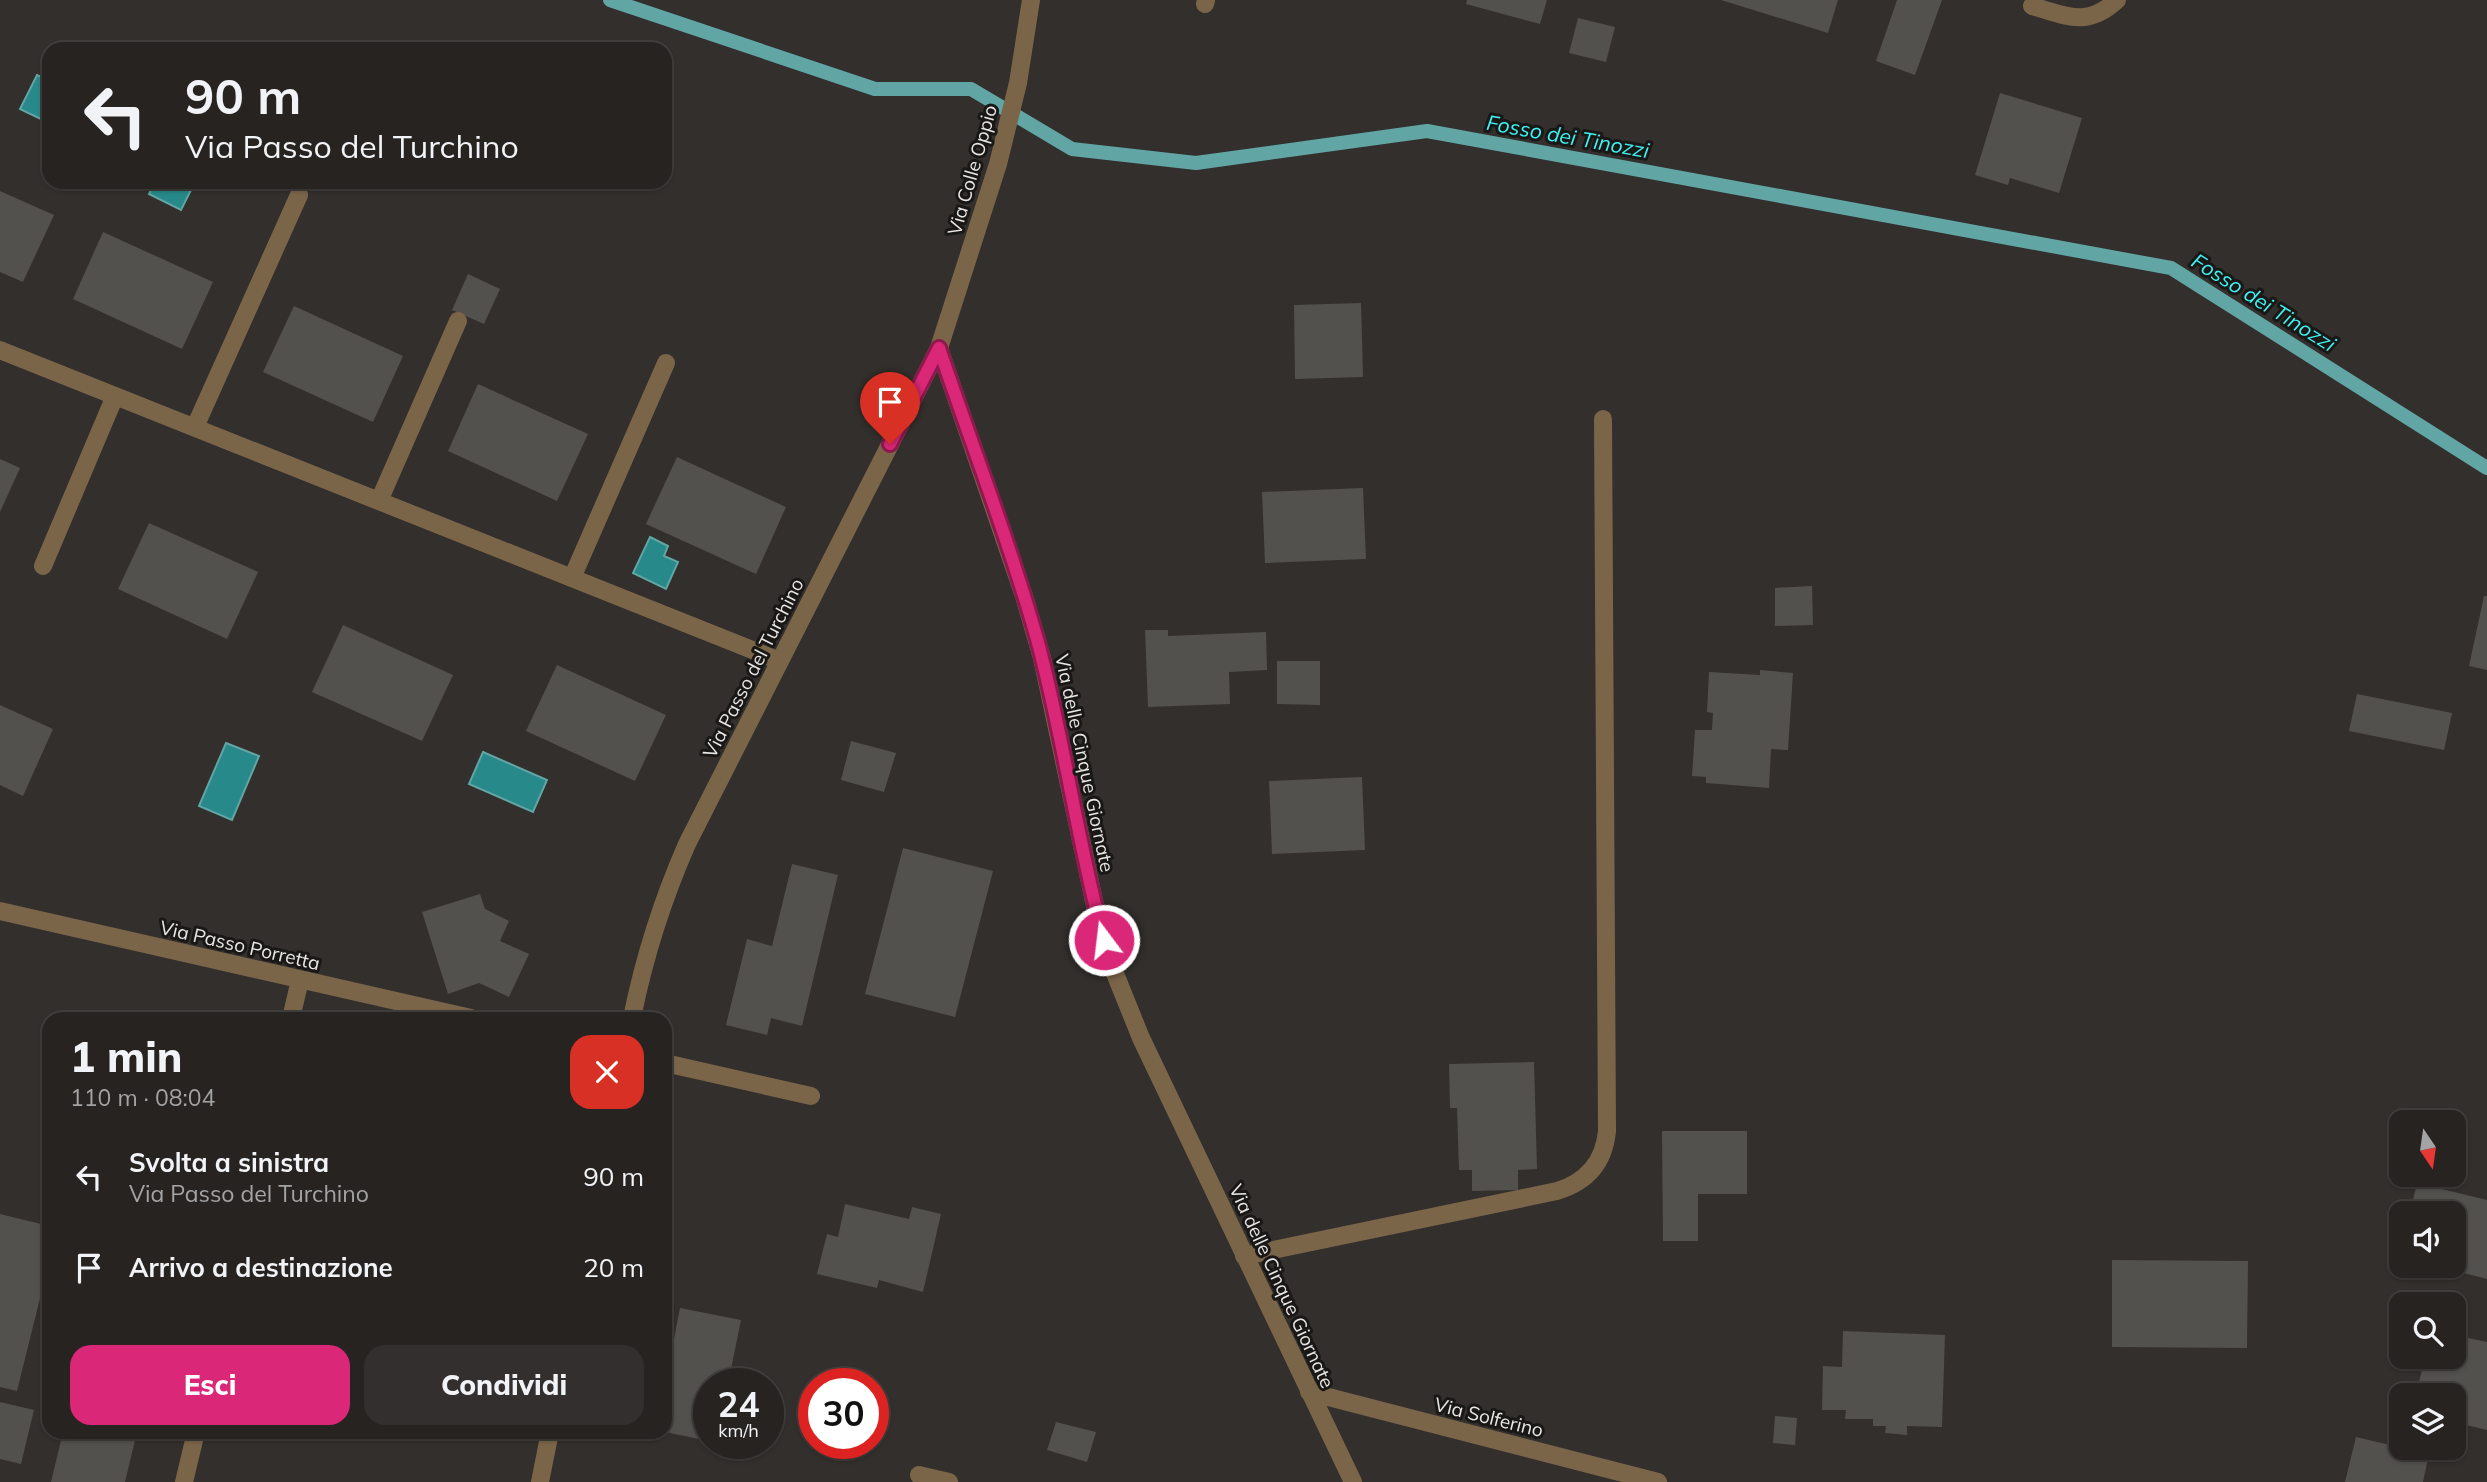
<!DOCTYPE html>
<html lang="it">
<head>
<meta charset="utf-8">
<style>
	:root { --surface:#262321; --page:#322f2e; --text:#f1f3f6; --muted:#a4a4a5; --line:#42403f; --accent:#db2777 }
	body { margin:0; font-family:Mulish,sans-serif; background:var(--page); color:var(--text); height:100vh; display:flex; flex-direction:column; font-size:26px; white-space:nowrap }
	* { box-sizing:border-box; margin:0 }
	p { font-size:23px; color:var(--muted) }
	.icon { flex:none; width:38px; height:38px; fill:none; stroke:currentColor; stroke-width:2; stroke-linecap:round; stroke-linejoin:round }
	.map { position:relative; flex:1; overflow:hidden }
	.sheet { position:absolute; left:42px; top:1012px; width:630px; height:427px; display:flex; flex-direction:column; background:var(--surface); border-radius:21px; box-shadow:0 2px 5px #0004,0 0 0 2px var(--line) }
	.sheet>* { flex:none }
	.banner { position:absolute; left:42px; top:42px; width:630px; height:147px; border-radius:21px; box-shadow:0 2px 5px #0004,0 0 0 2px var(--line); background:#262321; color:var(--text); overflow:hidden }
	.needle { width:46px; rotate:167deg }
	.fabs { position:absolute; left:2389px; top:1110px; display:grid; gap:14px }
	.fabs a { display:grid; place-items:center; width:77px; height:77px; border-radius:14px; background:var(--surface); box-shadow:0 2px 5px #0004,0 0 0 2px var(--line); font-size:35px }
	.speed { position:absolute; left:693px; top:1368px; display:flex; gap:14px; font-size:35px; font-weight:700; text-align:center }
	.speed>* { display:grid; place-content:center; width:91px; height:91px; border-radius:50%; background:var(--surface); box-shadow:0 2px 5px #0004,0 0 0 2px var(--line); line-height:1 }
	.speed small { font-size:18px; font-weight:400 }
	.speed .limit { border:10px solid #d22; background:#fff; color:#111 }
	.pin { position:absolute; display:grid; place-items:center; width:60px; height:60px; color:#fff; margin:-72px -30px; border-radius:50% 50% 50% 0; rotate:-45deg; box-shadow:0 0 7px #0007 }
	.pin .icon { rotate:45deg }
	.me { position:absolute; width:77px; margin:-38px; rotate:345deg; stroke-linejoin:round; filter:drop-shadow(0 0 5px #0008) }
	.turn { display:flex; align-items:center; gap:24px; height:147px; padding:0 28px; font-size:32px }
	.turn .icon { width:91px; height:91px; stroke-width:2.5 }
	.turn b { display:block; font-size:49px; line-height:60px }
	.round { display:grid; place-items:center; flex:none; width:74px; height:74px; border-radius:21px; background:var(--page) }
	.overview { display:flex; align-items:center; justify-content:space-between; height:119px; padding:0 28px }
	h1 { font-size:42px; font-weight:800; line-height:52px }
	.button { display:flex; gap:14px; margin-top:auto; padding:14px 28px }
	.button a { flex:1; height:80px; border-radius:21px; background:var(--accent); color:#fff; font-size:28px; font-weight:800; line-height:80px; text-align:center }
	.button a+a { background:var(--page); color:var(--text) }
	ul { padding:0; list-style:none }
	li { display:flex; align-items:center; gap:21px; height:91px; padding:0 28px }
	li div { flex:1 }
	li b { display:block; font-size:26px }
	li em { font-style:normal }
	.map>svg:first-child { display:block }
	.water { fill:#278989; stroke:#61a5a5; stroke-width:2 }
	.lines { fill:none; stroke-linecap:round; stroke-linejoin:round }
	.stream { stroke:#61a5a5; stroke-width:14 }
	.building { fill:#53514d }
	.minor { stroke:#7b6549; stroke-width:18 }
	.route-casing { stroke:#8e194d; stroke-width:18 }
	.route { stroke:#db2777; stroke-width:12 }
	.labels { text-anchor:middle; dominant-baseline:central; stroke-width:6; stroke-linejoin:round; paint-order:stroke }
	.street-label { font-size:19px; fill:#e8e7e5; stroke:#191816 }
	.water-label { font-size:21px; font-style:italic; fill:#3ef4f4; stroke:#191816 }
</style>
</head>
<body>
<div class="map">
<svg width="2487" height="1482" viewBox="0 0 2487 1482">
	<rect width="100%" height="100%" fill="#322f2c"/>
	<!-- water -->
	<path class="water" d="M37 75 49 81V123L20 109Z
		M155 182H195L181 210 149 194Z
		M650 537 668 546 664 556 678 562 666 589 633 573Z
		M226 743 259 756 232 820 199 806Z
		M483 752 547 780 533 812 469 784Z"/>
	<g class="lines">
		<!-- stream -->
		<path class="stream" d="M610 0 875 89H971L1072 149 1196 163 1427 131 2171 268 2487 468"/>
	</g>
	<!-- building -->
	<path class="building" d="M1467 0H1547L1540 24 1466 4Z
		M1721 0H1838L1828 33Z
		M1897 0H1942L1915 75 1876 61Z
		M1578 18 1615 27 1606 62 1569 53Z
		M2000 93 2082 118 2059 193 2010 178 2008 185 1975 175Z
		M0 191 54 215 23 282 0 272Z
		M103 232 213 282 182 349 73 299Z
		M468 274 500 289 484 324 452 310Z
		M1361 303 1363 377 1295 379 1294 305Z
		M294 306 403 356 373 422 263 372Z
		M478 384 588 434 557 501 448 451Z
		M677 457 786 507 756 574 646 524Z
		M0 459 20 468 0 512Z
		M1363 488 1366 559 1265 563 1262 492Z
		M149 523 258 572 227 639 118 589Z
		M1812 586 1813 625 1775 626V588Z
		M2484 596H2487V670L2469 666Z
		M343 625 453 675 422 741 312 692Z
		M1145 630H1168V636L1266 632 1267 670 1229 672 1230 704 1148 707Z
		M1277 661H1320V705L1277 704Z
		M557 665 666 715 635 781 526 731Z
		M1760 670 1793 673 1788 750 1771 749 1769 788 1706 783V777L1692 776 1695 730H1712L1713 713 1707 712 1709 672 1760 675Z
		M2357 694 2452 713 2444 750 2349 731Z
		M0 705 53 729 23 796 0 785Z
		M851 741 896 753 884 792 841 780Z
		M1362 777 1365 850 1272 854 1269 781Z
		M903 848 993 871 955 1017 865 994Z
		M792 864 838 875 802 1026 771 1018 767 1035 726 1025 747 939 772 946Z
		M480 894 485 909 509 921 500 941 529 954 509 997 479 983 448 994 422 912Z
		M1534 1062 1537 1169 1518 1170V1190L1472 1191V1170H1459L1457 1108H1450L1449 1064Z
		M1662 1131H1747V1194H1698V1241H1663Z
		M2417 1183 2487 1200V1279L2437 1266 2454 1265V1213H2410Z
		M845 1204 909 1219 912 1207 941 1214 923 1292 879 1280 877 1288 817 1274 827 1234 838 1237Z
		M0 1214 49 1226V1262L17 1391 0 1387Z
		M2112 1260 2248 1261 2247 1348 2112 1347Z
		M680 1308 741 1320 728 1384H709V1441L665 1432V1384Z
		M1843 1331 1945 1335 1942 1427 1907 1426V1435L1885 1433 1886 1426H1873V1419H1845L1846 1410H1822L1823 1366 1842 1367Z
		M2454 1335 2487 1342V1430L2454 1422V1395H2416L2425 1356H2454Z
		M0 1402 34 1410 21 1464 0 1459Z
		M1775 1416 1797 1418 1795 1445 1773 1443Z
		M1056 1422 1096 1432 1087 1462 1047 1450Z
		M63 1432H137L125 1482H51Z
		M2356 1437 2429 1454 2423 1482H2345Z"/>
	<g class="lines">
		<!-- minor -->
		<path class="minor" d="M1205 4 1206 0
			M2032 6C2067 16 2087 28 2117 0
			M939 348 1024 596 1042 658 1097 915 1112 966 1141 1038 1353 1482
			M0 350 780 661
			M195 427 299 195
			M379 501 458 321
			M43 566 115 396
			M572 578 666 363
			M0 911 471 1018
			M291 1018 300 980
			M632 1018C644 958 662 901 687 844L939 348 998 164 1018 83 1031 0
			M665 1063 811 1096
			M1244 1256 1557 1191C1587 1182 1604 1162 1607 1131L1603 419
			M1309 1392 1658 1482
			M919 1475 949 1482
			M184 1482 196 1432
			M540 1482 550 1432"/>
	</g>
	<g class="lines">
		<defs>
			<path id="route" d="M890 444 939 348C972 445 1009 541 1037 639 1064 738 1077 841 1104 940"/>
		</defs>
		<!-- route casing -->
		<use href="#route" class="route-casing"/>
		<!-- route -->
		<use href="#route" class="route"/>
	</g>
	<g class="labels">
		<!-- street labels -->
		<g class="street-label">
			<text transform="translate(972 170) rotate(-74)">Via Colle Oppio</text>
			<text transform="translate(753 668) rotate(-63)">Via Passo del Turchino</text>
			<text transform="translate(1085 763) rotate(78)">Via delle Cinque Giornate</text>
			<text transform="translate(240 945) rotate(13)">Via Passo Porretta</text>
			<text transform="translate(1282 1286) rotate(65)">Via delle Cinque Giornate</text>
			<text transform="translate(1489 1417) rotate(14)">Via Solferino</text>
		</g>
		<!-- water labels -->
		<g class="water-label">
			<text transform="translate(1568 136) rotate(10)">Fosso dei Tinozzi</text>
			<text transform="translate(2264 302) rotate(32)">Fosso dei Tinozzi</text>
		</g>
	</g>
</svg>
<div class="fabs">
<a><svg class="needle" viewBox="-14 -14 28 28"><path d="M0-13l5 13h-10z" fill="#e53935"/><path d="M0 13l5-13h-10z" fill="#a4a4a5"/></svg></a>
<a><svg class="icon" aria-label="sound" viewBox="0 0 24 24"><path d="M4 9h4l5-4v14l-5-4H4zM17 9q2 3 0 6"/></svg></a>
<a><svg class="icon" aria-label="search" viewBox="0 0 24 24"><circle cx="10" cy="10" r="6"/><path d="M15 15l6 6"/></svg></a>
<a><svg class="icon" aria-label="layers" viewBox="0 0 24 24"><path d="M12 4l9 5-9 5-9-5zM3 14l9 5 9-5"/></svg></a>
</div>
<div class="speed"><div>24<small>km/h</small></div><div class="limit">30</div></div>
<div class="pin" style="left:890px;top:444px;background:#d93025"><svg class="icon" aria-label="arrive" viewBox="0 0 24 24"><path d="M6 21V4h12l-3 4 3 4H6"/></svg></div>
<svg class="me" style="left:1104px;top:940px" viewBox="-20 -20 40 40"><circle r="17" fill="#db2777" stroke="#fff" stroke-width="3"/><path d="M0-11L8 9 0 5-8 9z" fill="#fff"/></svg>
<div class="banner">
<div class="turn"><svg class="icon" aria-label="left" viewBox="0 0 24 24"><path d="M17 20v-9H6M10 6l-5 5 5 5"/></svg><div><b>90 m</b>Via Passo del Turchino</div></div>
</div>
<section class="sheet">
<div class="overview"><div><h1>1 min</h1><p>110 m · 08:04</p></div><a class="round" style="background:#d93025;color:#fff"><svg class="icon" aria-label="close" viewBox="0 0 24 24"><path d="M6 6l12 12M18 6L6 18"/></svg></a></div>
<ul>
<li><svg class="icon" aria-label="left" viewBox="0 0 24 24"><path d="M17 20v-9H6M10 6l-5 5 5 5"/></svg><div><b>Svolta a sinistra</b><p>Via Passo del Turchino</p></div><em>90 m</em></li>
<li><svg class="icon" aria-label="arrive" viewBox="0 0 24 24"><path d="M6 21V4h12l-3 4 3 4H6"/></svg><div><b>Arrivo a destinazione</b></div><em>20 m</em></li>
</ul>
<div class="button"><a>Esci</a><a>Condividi</a></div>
</section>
</div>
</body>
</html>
